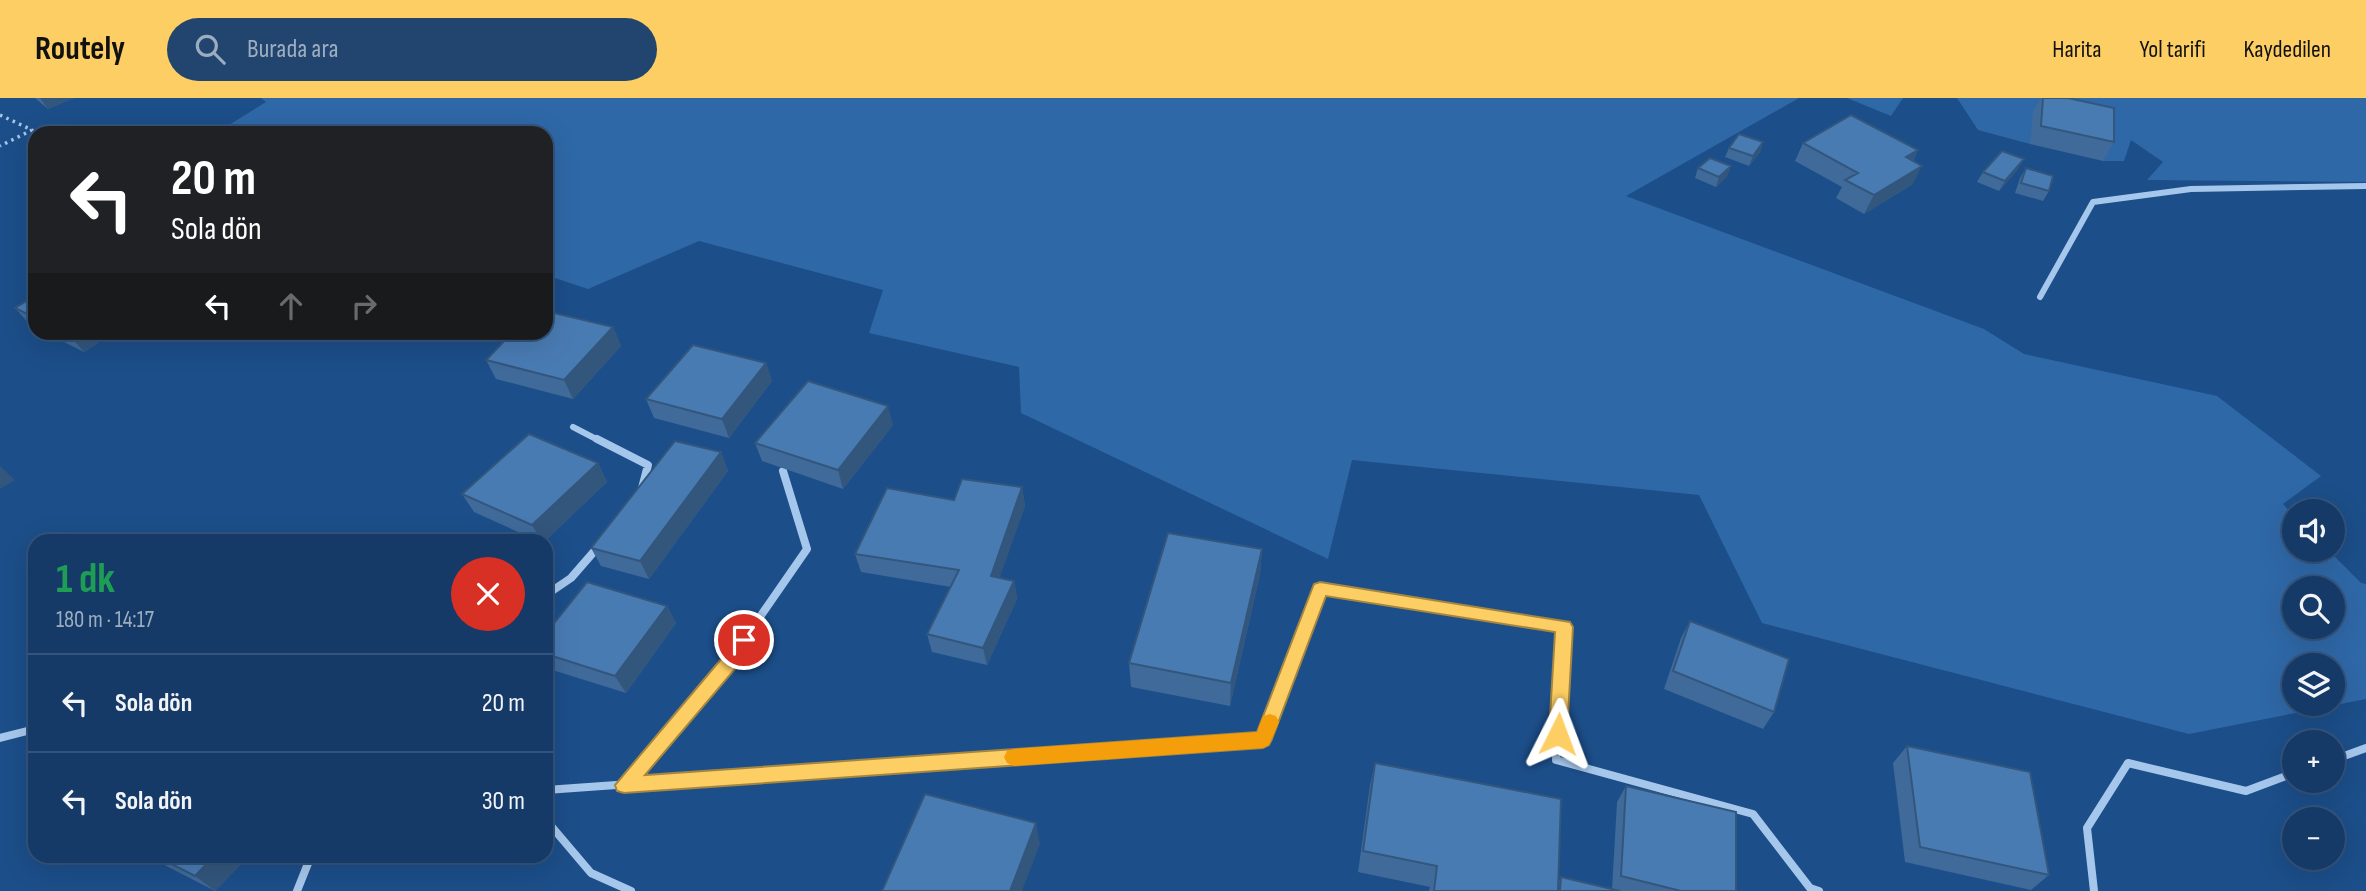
<!DOCTYPE html>
<html lang="tr">
<head>
<meta charset="utf-8">
<style>
	:root { --surface:#153a67; --page:#224570; --text:#f1f3f6; --muted:#9dadc0; --line:#34547b; --accent:#fdce63 }
	body { margin:0; font-family:"Sofia Sans Condensed",sans-serif; background:var(--page); color:var(--text); height:100vh; display:flex; flex-direction:column; font-size:26px; white-space:nowrap }
	* { box-sizing:border-box; margin:0 }
	p { font-size:23px; color:var(--muted) }
	.icon { flex:none; width:38px; height:38px; fill:none; stroke:currentColor; stroke-width:2; stroke-linecap:round; stroke-linejoin:round }
	.map { position:relative; flex:1; overflow:hidden }
	.sheet { position:absolute; left:28px; top:436px; width:525px; height:329px; display:flex; flex-direction:column; background:var(--surface); border-radius:21px; box-shadow:0 7px 28px #0002,0 0 0 2px var(--line) }
	.sheet>* { flex:none }
	.guide { position:absolute; left:28px; top:28px; width:525px; height:214px; border-radius:21px; box-shadow:0 7px 28px #0002,0 0 0 2px var(--line); background:#202124; color:#fff; overflow:hidden }
	.fabs { position:absolute; left:2282px; top:401px; display:grid; gap:14px }
	.fabs a { display:grid; place-items:center; width:63px; height:63px; border-radius:50%; background:var(--surface); box-shadow:0 7px 28px #0002,0 0 0 2px var(--line); font-size:35px }
	.pin { position:absolute; display:grid; place-items:center; width:60px; height:60px; color:#fff; margin:-30px; border:4px solid #fff; border-radius:50%; box-shadow:0 2px 7px #0007 }
	.me { position:absolute; width:77px; margin:-38px; rotate:3deg; stroke-linejoin:round; filter:drop-shadow(0 0 5px #0008) }
	.turn { display:flex; align-items:center; gap:24px; height:147px; padding:0 28px; font-size:32px }
	.turn .icon { width:91px; height:91px; stroke-width:2.5 }
	.turn b { display:block; font-size:49px; line-height:60px }
	.lanes { display:flex; align-items:center; height:66px; padding:0 28px; background:#0003; justify-content:center; gap:35px; direction:ltr }
	.lanes .off { opacity:.35 }
	.round { display:grid; place-items:center; flex:none; width:74px; height:74px; border-radius:37px; background:var(--page) }
	.overview { display:flex; align-items:center; justify-content:space-between; height:119px; padding:0 28px }
	h1 { font-size:42px; font-weight:700; line-height:52px; color:#1e9e55 }
	ul { padding:0; list-style:none }
	li { display:flex; align-items:center; gap:21px; height:98px; padding:0 28px; border-top:2px solid var(--line) }
	li div { flex:1 }
	li b { display:block; font-size:26px }
	li em { font-style:normal }
	header { display:flex; align-items:center; gap:42px; box-sizing:border-box; height:98px; padding:0 35px; background:var(--accent); color:#111 }
	header strong { font-size:33px }
	nav { display:flex; gap:38px; margin-inline-start:auto; font-size:24px }
	.search { width:490px; height:63px; background:var(--page); display:flex; align-items:center; gap:18px; box-sizing:border-box; padding:0 24px; border-radius:38px; color:var(--muted); font-size:26px }
	.map>svg:first-child { display:block }
	.green { fill:#2f68a7; fill-rule:evenodd }
	.lines { fill:none; stroke-linecap:round; stroke-linejoin:round }
	.path { stroke:#a6c7ec; stroke-width:3.5; stroke-dasharray:2.5 4.5; stroke-linecap:butt }
	.minor-far1 { stroke:#a6c7ec; stroke-width:6 }
	.minor { stroke:#a6c7ec; stroke-width:8 }
	.wall { fill:#3f6a9a }
	.shaded-wall { fill:#33567d }
	.building { fill:#497bb3; stroke:#33567d; stroke-width:2 }
	.route { fill:#fdce63; stroke:#a48640; stroke-width:2 }
	.slow { fill:#f59e0b }
</style>
</head>
<body>
<header>
<strong>Routely</strong>
<div class="search"><svg class="icon" aria-label="search" viewBox="0 0 24 24"><circle cx="10" cy="10" r="6"/><path d="M15 15l6 6"/></svg>Burada ara</div>
<nav><a>Harita</a><a>Yol tarifi</a><a>Kaydedilen</a></nav>
</header>
<div class="map">
<svg width="2366" height="793" viewBox="0 0 2366 793">
	<rect width="100%" height="100%" fill="#1c4e89"/>
	<!-- green -->
	<path class="green" d="M261 0H1799L1626 98 1984 231 2024 256 2217 298 2321 378 2283 406 2294 418V452H2328L2361 485 2366 486V601L2189 636 1762 525 1699 397 1352 362 1328 461 1021 315 1019 269 869 235 883 192 699 143 588 191 546 177V35H216L266 4ZM2333 490V528H2294V490ZM2333 567V606H2294V567Z
		M1847 0H1903L1891 18Z
		M1957 0H2366V84L2147 82 2163 64 2131 42 2124 63H2103V28L2030 46 1978 32Z"/>
	<g class="lines">
		<!-- path -->
		<path class="path" d="M0 17 32 32 0 48"/>
		<!-- minor-far1 -->
		<path class="minor-far1" d="M2040 199 2093 104 2191 91 2366 88
			M573 329 600 343"/>
		<!-- minor -->
		<path class="minor" d="M597 341 648 367 642 390
			M546 497 571 480 598 449
			M0 640 35 631
			M2333 662 2366 650
			M624 687 728 565 807 451 783 373
			M546 692 1263 641 1320 491 1564 529 1556 662 1753 716 1810 790 1819 793
			M546 722 591 775 631 793
			M297 793 311 758
			M2094 793 2087 730 2128 665 2246 693 2294 675"/>
	</g>
	<!-- wall -->
	<path class="wall" d="M35 0H74L48 11Z
		M2041 0H2068L2114 44 2103 63 2030 46 2033 13Z
		M1763 44 1760 54 1749 68 1725 59 1729 50Z
		M1803 45 1918 52 1913 63V86L1864 116 1836 100 1842 89 1795 63Z
		M1731 68 1727 78 1716 89 1695 80 1698 70Z
		M2026 70 2049 93 2043 103 2015 95 2020 80Z
		M2018 71 1999 93 1977 84 1983 74Z
		M35 198V230L32 229 15 210Z
		M613 229 621 248 573 301 496 281 486 262Z
		M44 234H115L84 254Z
		M766 265 772 283 729 340 654 320 646 301Z
		M893 327 843 391 762 363 755 345Z
		M721 354 728 373 649 481 601 468 591 450Z
		M598 365 607 384 545 443H538L474 414 462 396Z
		M1022 389 1025 408 999 480 1014 483 1017 501 987 567 932 554 927 536 951 489 861 474 855 456 954 402Z
		M1262 451 1260 476 1230 608 1131 589 1129 565Z
		M667 508 676 525 626 595 546 570V535Z
		M1690 523 1774 614 1763 631 1664 591 1681 540Z
		M1907 648 2049 777 2031 792 1905 764 1893 665Z
		M1375 665 1559 783 1561 779 1612 791 1617 704 1626 688 1736 793H1429L1430 789 1358 774 1370 687Z
		M147 758H249L215 793Z"/>
	<!-- shaded-wall -->
	<path class="shaded-wall" d="M40 0H74L48 11Z
		M1763 44 1760 54 1749 68 1753 58Z
		M1918 52 1909 70 1906 59Z
		M2024 61 2018 71 1999 93 2005 83Z
		M1731 68 1727 78 1716 89 1719 79Z
		M1922 68 1913 86 1864 116 1874 97Z
		M613 229 621 248 573 301 564 282Z
		M69 234H115L84 254 67 235Z
		M766 265 772 283 729 340 722 321Z
		M888 308 893 327 843 391 838 372Z
		M721 354 728 373 649 481 640 463Z
		M598 365 607 384 545 443H542L532 427Z
		M0 368 15 382 0 391Z
		M1022 389 1025 408 994 496 991 478Z
		M1262 451 1260 476 1230 608 1231 585Z
		M1014 483 1017 501 987 567 983 550Z
		M667 508 676 525 626 595 615 578Z
		M1036 725 1040 746 1022 793H1010Z
		M214 758H249L215 793 195 778Z"/>
	<!-- building -->
	<path class="building" d="M2043 0H2068L2114 10V44L2041 28Z
		M1851 17 1918 52 1906 59 1922 68 1874 97 1845 82 1858 75 1803 45Z
		M1739 36 1763 44 1753 58 1729 50Z
		M2002 53 2024 61 2005 83 1983 74Z
		M1710 60 1731 68 1719 79 1698 70Z
		M2026 70 2053 78 2049 93 2021 85Z
		M35 198V220L15 210Z
		M546 213 613 229 564 282 486 262 513 234H546Z
		M693 247 766 265 722 321 646 301Z
		M808 283 888 308 838 372 755 345Z
		M529 336 598 365 532 427 462 396Z
		M675 343 721 354 640 463 591 450Z
		M962 381 1022 389 991 478 1014 483 983 550 927 536 959 472 855 456 887 390 954 402Z
		M1168 435 1262 451 1231 585 1129 565Z
		M587 484 667 508 615 578 546 556V535Z
		M1690 523 1789 561 1774 614 1673 573Z
		M1907 648 2030 674 2049 777 1920 749Z
		M1375 665 1561 701 1558 793H1434L1437 768 1363 753Z
		M1626 688 1736 714V793H1681L1621 778Z
		M925 696 1036 725 1010 793H882Z
		M156 758H214L195 778Z
		M1561 779 1620 793H1560Z"/>
	<!-- route -->
	<path class="route" d="M1320 484 1570 524 1573 529 1567 636 1564 641 1558 644 1551 641 1549 636 1555 534 1326 498 1272 641 1269 647 1263 650 624 695 617 693 615 687 722 560C730 550 736 532 750 537L753 542 735 571 645 677 1257 634 1312 491 1314 486Z"/>
	<!-- slow -->
	<path class="slow" d="M1270 616 1276 618 1279 624 1269 647 1263 650 1014 668 1007 665 1004 659 1007 653 1014 651 1257 634 1263 618Z"/>
</svg>
<div class="fabs">
<a><svg class="icon" aria-label="sound" viewBox="0 0 24 24"><path d="M4 9h4l5-4v14l-5-4H4zM17 9q2 3 0 6"/></svg></a>
<a><svg class="icon" aria-label="search" viewBox="0 0 24 24"><circle cx="10" cy="10" r="6"/><path d="M15 15l6 6"/></svg></a>
<a><svg class="icon" aria-label="layers" viewBox="0 0 24 24"><path d="M12 4l9 5-9 5-9-5zM3 14l9 5 9-5"/></svg></a>
<a>+</a>
<a>−</a>
</div>
<div class="pin" style="left:744px;top:542px;background:#d93025"><svg class="icon" aria-label="arrive" viewBox="0 0 24 24"><path d="M6 21V4h12l-3 4 3 4H6"/></svg></div>
<svg class="me" style="left:1558px;top:636px" viewBox="-20 -20 40 40"><path d="M0-17L14 15 0 8-14 15z" fill="#fdce63" stroke="#fff" stroke-width="4"/></svg>
<div class="guide">
<div class="turn"><svg class="icon" aria-label="left" viewBox="0 0 24 24"><path d="M17 20v-9H6M10 6l-5 5 5 5"/></svg><div><b>20 m</b>Sola dön</div></div>
<div class="lanes"><svg class="icon" aria-label="left" viewBox="0 0 24 24"><path d="M17 20v-9H6M10 6l-5 5 5 5"/></svg><svg class="icon off" aria-label="ahead" viewBox="0 0 24 24"><path d="M12 20V5M6 11l6-6 6 6"/></svg><svg class="icon off" aria-label="right" viewBox="0 0 24 24"><path d="M7 20v-9h11M14 6l5 5-5 5"/></svg></div>
</div>
<section class="sheet">
<div class="overview"><div><h1>1 dk</h1><p>180 m · 14:17</p></div><a class="round" style="background:#d93025;color:#fff"><svg class="icon" aria-label="close" viewBox="0 0 24 24"><path d="M6 6l12 12M18 6L6 18"/></svg></a></div>
<ul>
<li><svg class="icon" aria-label="left" viewBox="0 0 24 24"><path d="M17 20v-9H6M10 6l-5 5 5 5"/></svg><div><b>Sola dön</b></div><em>20 m</em></li>
<li><svg class="icon" aria-label="left" viewBox="0 0 24 24"><path d="M17 20v-9H6M10 6l-5 5 5 5"/></svg><div><b>Sola dön</b></div><em>30 m</em></li>
</ul>
</section>
</div>
</body>
</html>
